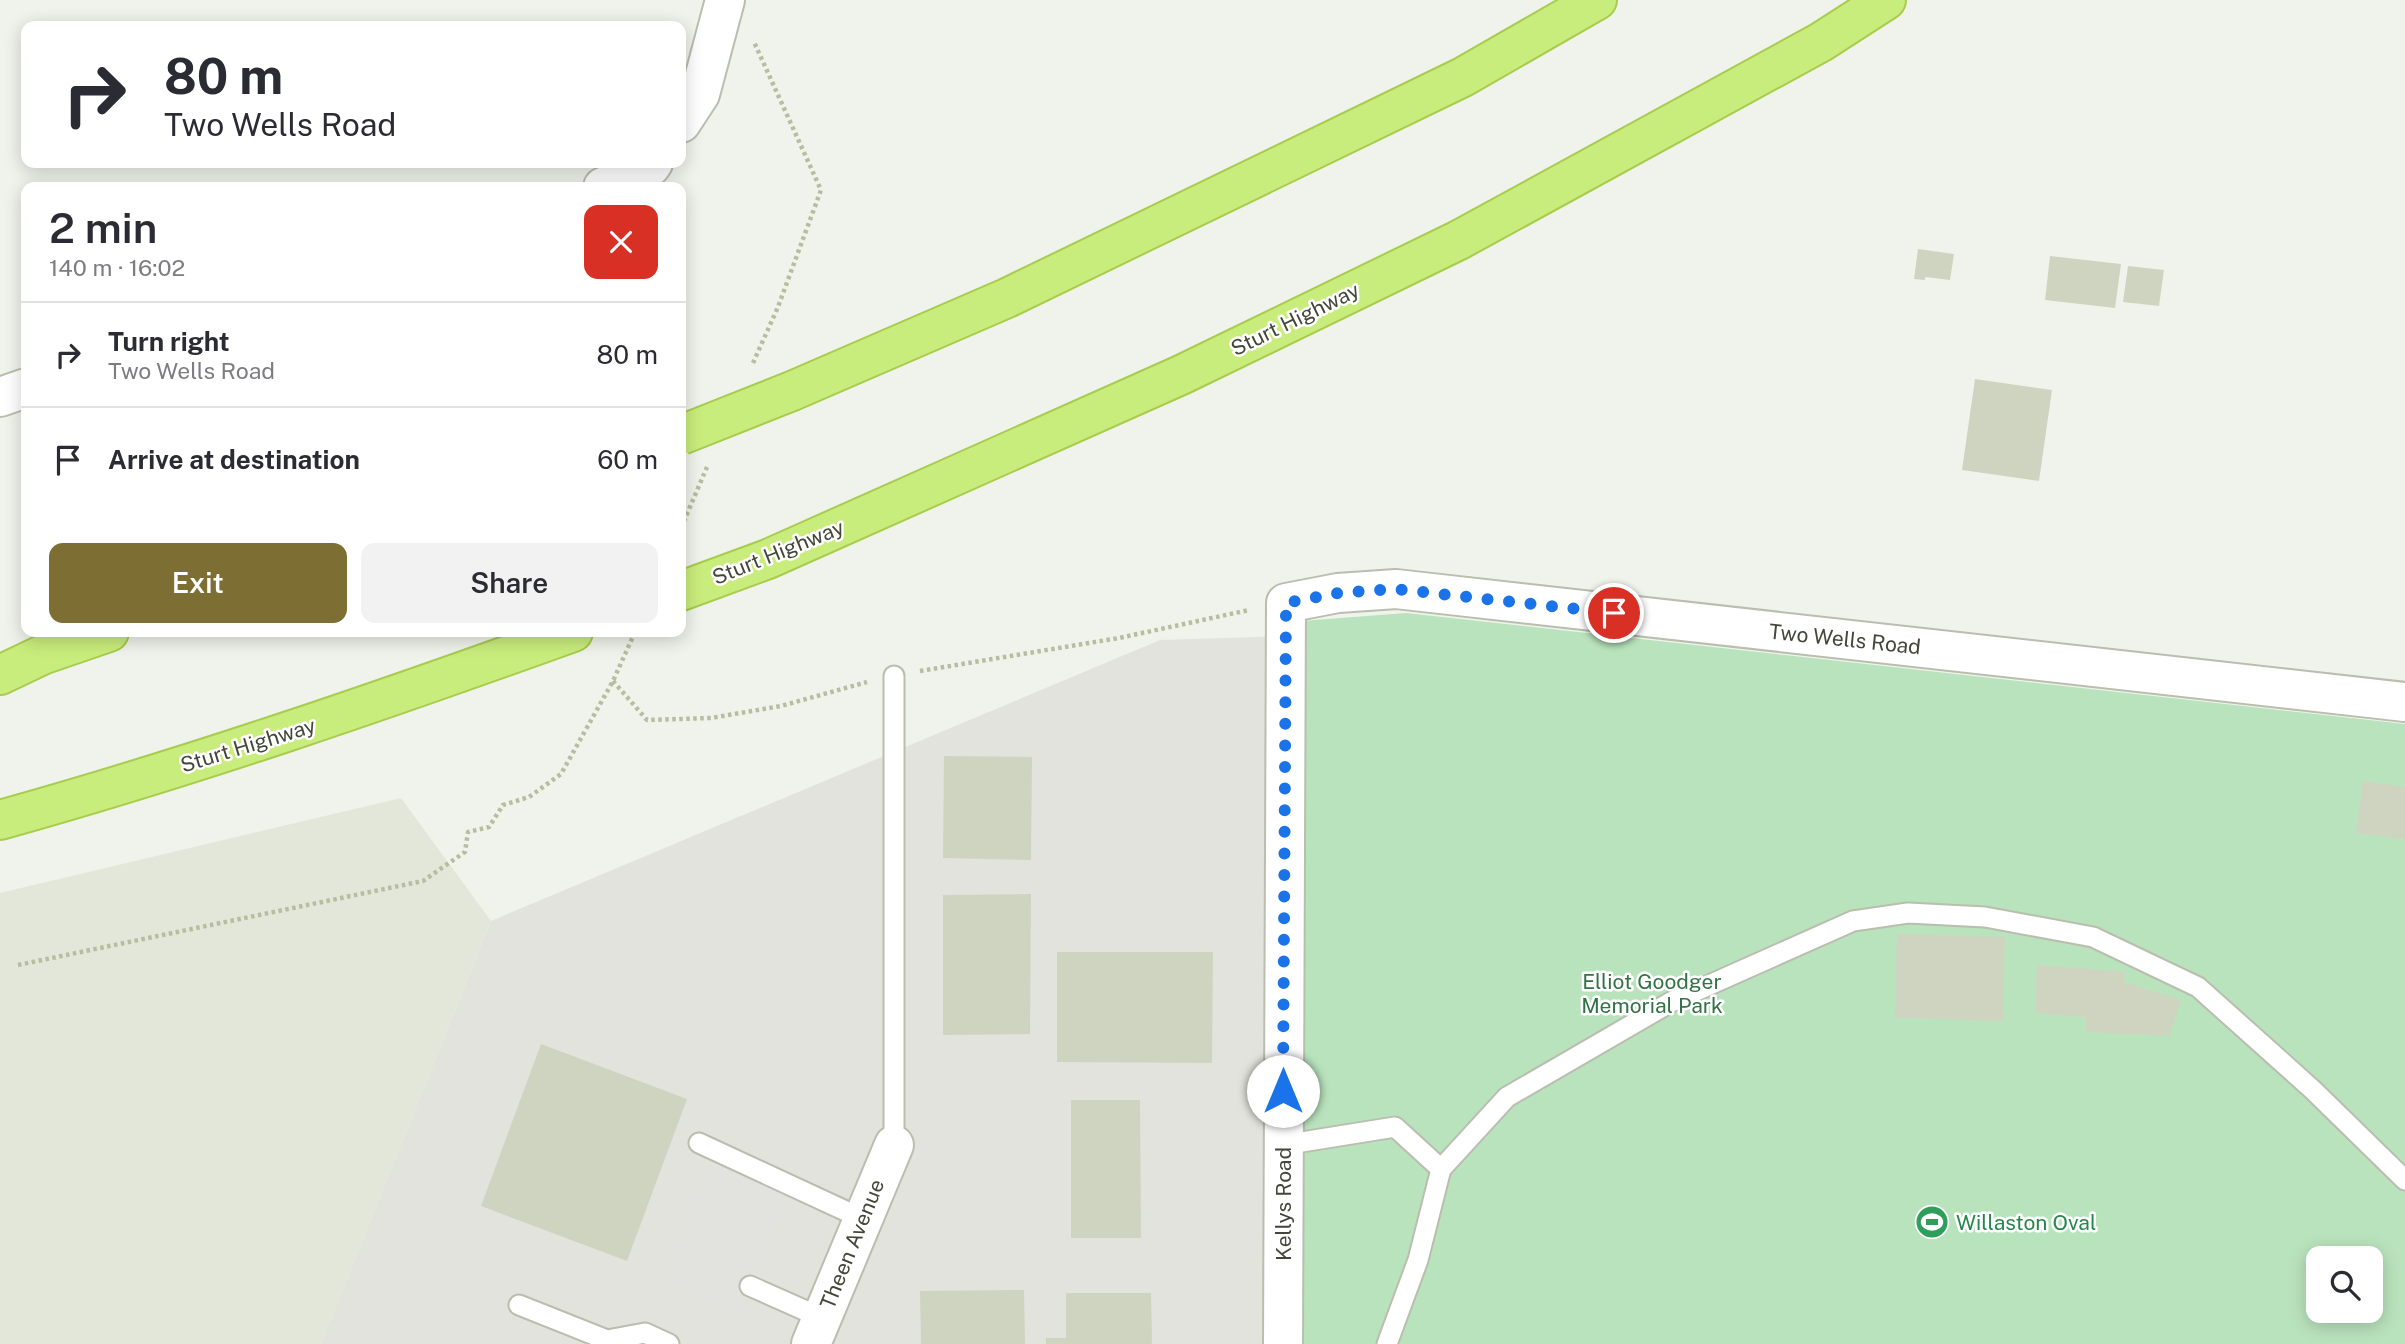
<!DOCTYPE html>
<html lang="en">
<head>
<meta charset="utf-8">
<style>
	:root { --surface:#fff; --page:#f2f2f3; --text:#2b2b33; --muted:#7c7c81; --line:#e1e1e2; --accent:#7d6e33 }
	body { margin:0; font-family:"Public Sans",sans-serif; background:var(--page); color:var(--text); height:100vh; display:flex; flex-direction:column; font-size:26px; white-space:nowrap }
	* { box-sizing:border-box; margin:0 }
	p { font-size:23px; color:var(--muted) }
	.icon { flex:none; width:38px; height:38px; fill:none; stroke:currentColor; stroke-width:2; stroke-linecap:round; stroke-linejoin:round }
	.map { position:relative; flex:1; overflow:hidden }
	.drawer { position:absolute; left:21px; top:182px; width:665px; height:455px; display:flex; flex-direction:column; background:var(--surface); border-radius:14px; box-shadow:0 4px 18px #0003 }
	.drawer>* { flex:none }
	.top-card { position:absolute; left:21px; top:21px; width:665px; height:147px; border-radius:14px; box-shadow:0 4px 18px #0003; background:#fff; color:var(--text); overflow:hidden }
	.controls { position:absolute; left:2306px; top:1246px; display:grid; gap:14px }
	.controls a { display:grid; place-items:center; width:77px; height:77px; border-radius:14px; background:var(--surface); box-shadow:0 4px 18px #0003; font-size:35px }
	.pin { position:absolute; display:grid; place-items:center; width:60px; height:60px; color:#fff; margin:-30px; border:4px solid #fff; border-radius:50%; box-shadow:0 2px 7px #0007 }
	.me { position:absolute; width:77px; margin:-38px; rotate:0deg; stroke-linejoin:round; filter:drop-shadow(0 0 5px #0008) }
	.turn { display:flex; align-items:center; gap:24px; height:147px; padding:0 28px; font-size:32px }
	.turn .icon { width:91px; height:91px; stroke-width:2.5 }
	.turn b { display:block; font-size:49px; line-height:60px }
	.round { display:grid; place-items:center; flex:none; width:74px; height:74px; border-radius:14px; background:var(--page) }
	.head { display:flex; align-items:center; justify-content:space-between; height:119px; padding:0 28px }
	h1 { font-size:42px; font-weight:600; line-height:52px }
	.action { display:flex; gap:14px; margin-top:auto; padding:14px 28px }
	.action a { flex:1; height:80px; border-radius:14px; background:var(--accent); color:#fff; font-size:28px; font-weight:600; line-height:80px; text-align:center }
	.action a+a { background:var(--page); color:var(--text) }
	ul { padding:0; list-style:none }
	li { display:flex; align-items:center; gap:21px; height:105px; padding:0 28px; border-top:2px solid var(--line) }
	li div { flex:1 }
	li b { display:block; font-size:26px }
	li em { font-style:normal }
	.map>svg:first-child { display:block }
	.residential { fill:#e2e7d9 }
	.industrial { fill:#e2e3dc }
	.green { fill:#b9e3bd; fill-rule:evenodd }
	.parking { fill:#e2e3df }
	.building { fill:#cfd4c1 }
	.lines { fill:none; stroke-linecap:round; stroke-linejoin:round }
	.service-casing { stroke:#b9beae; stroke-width:23 }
	.minor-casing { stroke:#b9beae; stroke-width:42 }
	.motorway-casing { stroke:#a8cc4d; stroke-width:42 }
	.path { stroke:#b5bea1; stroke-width:4.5; stroke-dasharray:3.5 3.5; stroke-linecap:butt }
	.service { stroke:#fff; stroke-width:19 }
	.minor { stroke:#fff; stroke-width:38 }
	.motorway { stroke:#c9ed7c; stroke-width:38 }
	.motorway-bridge-casing { stroke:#a8cc4d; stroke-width:42; stroke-linecap:butt }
	.motorway-bridge { stroke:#c9ed7c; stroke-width:38 }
	.route { stroke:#1a73e8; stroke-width:12; stroke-dasharray:0 21.6 }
	.labels { text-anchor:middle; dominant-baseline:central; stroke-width:5; stroke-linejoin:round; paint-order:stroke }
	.street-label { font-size:21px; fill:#434739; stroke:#fff }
	.park-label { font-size:21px; fill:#337244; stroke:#fff }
	.leisure-label { font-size:21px; fill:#27864d; stroke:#fff; text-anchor:start }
</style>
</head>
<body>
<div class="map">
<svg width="2405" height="1344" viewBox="0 0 2405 1344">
	<rect width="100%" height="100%" fill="#f0f3eb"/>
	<!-- residential -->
	<path class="residential" d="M401 798 491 921 321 1344H0V893Z"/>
	<!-- industrial -->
	<path class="industrial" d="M1325 635 1319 1344H321L491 921 1160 640Z"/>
	<!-- green -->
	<path class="green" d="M1406 613 2405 724V1344H1300L1301 621ZM2319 1258H2371V1311H2319Z"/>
	<!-- parking -->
	<path class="parking" d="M710 1162 786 1191 740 1313 664 1284Z"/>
	<!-- building -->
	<path class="building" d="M1918 249 1954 254 1950 280 1925 277V280L1914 279Z
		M2050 256 2121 264 2115 308 2045 300Z
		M2128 266 2164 270 2159 306 2123 302Z
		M1975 379 2052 390 2039 481 1962 470Z
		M944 756 1032 757 1031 860 943 858Z
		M2363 781 2405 787V839L2356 833Z
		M1031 894 1030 1034 943 1035V895Z
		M1897 934 2005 937 2003 1021 1895 1018Z
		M1057 952H1213L1212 1063 1057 1062Z
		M2037 965 2125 972 2124 982 2181 1000 2169 1036 2086 1032V1017L2035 1013Z
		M541 1044 687 1099 627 1261 481 1206Z
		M1071 1100H1140L1141 1238H1071Z
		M1024 1290 1025 1344H921L920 1291Z
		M1066 1293H1151L1152 1344H1046V1338H1066Z"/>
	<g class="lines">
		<defs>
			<path id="service" d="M894 676V1145
				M699 1143 863 1219
				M1283 1145 1395 1127 1441 1169
				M750 1286 822 1318
				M519 1305 607 1340 645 1333 669 1344
				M1387 1344 1418 1260 1441 1169 1507 1097 1671 1002 1853 921 1908 913 1985 917 2093 937 2198 987 2313 1090 2405 1180"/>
			<path id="minor" d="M681 123 700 94 725 0
				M603 187 650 167 653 163
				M0 397 26 388
				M811 1344 894 1145
				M1283 1344 1286 603 1338 593 1396 589 2405 702"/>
			<path id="motorway" d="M792 391 1007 298 1463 77 1597 0
				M681 591 768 559 1181 375 1459 240 1821 42 1886 0
				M0 675 42 655 109 632
				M0 820C194 766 384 700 573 632"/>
		</defs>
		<!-- service casing -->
		<use href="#service" class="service-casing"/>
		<!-- minor casing -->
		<use href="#minor" class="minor-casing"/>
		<!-- motorway casing -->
		<use href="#motorway" class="motorway-casing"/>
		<!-- path -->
		<path class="path" d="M753 363 778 307 821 190 754 42
			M681 528 707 467
			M920 671 1119 638 1249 610
			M613 681 647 720 711 718 781 706 867 682
			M18 965 423 881 465 852 468 832 489 827 503 805 529 797 561 774 613 681 635 632"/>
		<!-- service -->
		<use href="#service" class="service"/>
		<!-- minor -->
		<use href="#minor" class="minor"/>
		<!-- motorway -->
		<use href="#motorway" class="motorway"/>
		<defs>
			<path id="motorway-bridge" d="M681 435 792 391"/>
		</defs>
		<!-- motorway-bridge casing -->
		<use href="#motorway-bridge" class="motorway-bridge-casing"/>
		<!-- motorway-bridge -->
		<use href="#motorway-bridge" class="motorway-bridge"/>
	</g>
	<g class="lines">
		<!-- route -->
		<path class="route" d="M1283 1091 1286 603 1338 593 1395 589 1614 613"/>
	</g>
	<!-- icons -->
	<defs>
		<symbol id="stadium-disc" viewBox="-11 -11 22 22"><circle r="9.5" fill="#2e9e5b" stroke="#fff"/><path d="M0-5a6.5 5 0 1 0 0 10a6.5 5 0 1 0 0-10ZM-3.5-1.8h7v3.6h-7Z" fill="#fff"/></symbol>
	</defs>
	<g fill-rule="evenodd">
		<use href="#stadium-disc" x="1913" y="1203" width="38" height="38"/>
	</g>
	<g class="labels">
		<!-- street labels -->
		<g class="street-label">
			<text transform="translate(1295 319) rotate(-26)">Sturt Highway</text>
			<text transform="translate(778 552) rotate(-22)">Sturt Highway</text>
			<text transform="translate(1845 639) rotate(6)">Two Wells Road</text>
			<text transform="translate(248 745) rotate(-17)">Sturt Highway</text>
			<text transform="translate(1283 1204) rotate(-90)">Kellys Road</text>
			<text transform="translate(852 1244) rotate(-68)">Theen Avenue</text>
		</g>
		<!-- park labels -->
		<g class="park-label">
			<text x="1652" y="981">Elliot Goodger<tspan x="1652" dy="24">Memorial Park</tspan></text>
		</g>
		<!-- leisure labels -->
		<g class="leisure-label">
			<text x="1956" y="1222">Willaston Oval</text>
		</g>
	</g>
</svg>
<div class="controls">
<a><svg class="icon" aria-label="search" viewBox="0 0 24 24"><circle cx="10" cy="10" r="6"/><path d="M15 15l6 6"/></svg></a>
</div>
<div class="pin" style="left:1614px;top:613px;background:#d93025"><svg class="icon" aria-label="arrive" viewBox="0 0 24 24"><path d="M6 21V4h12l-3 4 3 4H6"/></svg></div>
<svg class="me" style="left:1283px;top:1091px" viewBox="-20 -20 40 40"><circle r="19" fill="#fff"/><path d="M0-13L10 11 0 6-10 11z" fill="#1a73e8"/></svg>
<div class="top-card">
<div class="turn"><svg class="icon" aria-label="right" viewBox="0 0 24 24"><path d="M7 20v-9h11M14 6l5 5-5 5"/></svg><div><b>80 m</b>Two Wells Road</div></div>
</div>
<section class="drawer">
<div class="head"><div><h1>2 min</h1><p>140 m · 16:02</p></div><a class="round" style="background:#d93025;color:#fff"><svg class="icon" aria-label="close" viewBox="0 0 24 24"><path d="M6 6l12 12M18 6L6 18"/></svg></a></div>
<ul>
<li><svg class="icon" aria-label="right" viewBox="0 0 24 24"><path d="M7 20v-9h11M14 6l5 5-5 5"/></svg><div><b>Turn right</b><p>Two Wells Road</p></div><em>80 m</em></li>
<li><svg class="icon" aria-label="arrive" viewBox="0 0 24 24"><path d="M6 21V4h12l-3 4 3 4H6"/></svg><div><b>Arrive at destination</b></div><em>60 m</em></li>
</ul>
<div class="action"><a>Exit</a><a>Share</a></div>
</section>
</div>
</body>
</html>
